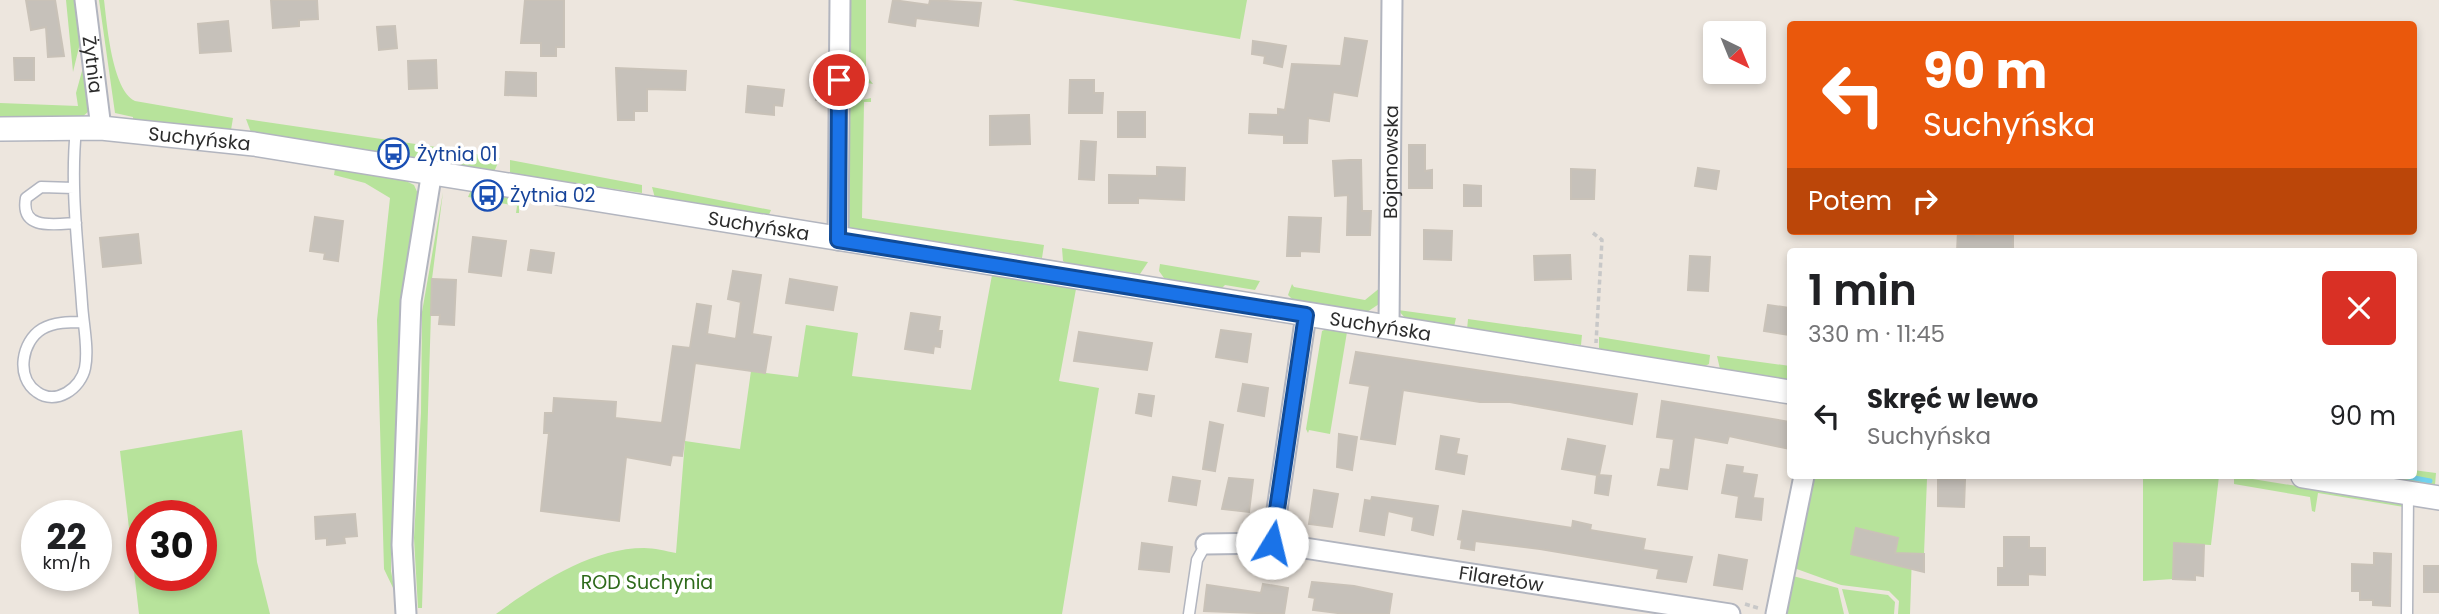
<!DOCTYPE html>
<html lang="pl">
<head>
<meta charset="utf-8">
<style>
	:root { --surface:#fff; --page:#f6f6f6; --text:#202124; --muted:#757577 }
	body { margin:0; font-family:Poppins,sans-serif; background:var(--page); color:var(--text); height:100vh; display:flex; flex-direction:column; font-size:26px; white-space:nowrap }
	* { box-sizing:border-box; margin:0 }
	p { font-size:23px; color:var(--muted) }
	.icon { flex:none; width:38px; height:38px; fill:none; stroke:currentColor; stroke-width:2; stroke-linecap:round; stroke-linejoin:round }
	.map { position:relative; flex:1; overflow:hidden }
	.drawer { position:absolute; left:1787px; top:248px; width:630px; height:231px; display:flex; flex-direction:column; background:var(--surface); border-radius:7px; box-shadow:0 4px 10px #0003 }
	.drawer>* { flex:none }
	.guide { position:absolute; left:1787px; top:21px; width:630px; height:214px; border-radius:7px; box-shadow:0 4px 10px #0003; background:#ea580c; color:#fff; overflow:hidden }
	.needle { width:46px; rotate:137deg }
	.controls { position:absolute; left:1703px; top:21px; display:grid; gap:14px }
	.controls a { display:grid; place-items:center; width:63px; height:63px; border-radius:7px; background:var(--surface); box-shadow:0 4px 10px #0003; font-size:35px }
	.speed { position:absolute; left:21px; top:500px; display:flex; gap:14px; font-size:35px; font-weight:700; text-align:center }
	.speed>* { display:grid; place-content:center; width:91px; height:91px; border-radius:50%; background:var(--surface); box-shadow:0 4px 10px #0003; line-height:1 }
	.speed small { font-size:18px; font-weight:400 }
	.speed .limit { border:10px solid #d22; background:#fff; color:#111 }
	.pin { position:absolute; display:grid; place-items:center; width:60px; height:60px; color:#fff; margin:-30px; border:4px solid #fff; border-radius:50%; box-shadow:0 2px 7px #0007 }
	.me { position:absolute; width:77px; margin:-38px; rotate:9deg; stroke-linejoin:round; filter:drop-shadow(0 0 5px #0008) }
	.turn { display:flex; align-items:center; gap:24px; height:147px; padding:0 21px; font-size:32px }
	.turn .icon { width:91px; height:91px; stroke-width:2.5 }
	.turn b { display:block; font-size:49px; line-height:60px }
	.then { display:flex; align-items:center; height:66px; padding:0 21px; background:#0003; gap:14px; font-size:26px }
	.round { display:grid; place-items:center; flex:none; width:74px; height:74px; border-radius:7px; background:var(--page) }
	.overview { display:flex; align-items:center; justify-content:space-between; height:119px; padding:0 21px }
	h1 { font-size:42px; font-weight:600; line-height:52px }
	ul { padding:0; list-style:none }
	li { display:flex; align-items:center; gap:21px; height:98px; padding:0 21px }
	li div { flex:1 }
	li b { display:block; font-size:26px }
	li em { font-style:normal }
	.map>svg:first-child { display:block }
	.green { fill:#b7e39b; fill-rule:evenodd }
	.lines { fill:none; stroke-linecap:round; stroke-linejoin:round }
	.stream { stroke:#72d2ee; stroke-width:5 }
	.building { fill:#c6c1ba; stroke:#c9c2b8; stroke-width:2 }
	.service-casing { stroke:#b2b5bf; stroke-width:13 }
	.minor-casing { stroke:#b2b5bf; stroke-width:23 }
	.tertiary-casing { stroke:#b2b5bf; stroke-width:26 }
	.path { stroke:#c8c8c8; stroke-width:3.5; stroke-dasharray:5 3.5; stroke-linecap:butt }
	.service { stroke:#fff; stroke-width:10 }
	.minor { stroke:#fff; stroke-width:19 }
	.tertiary { stroke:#fff; stroke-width:23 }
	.route-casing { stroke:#114b97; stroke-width:18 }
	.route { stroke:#1a73e8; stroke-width:12 }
	.labels { text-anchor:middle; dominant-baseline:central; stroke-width:7; stroke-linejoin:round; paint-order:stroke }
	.street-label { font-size:19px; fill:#2c2c2c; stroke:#fff }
	.transit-label { font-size:19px; fill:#164399; stroke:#fff; text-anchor:start }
	.park-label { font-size:19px; fill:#2e6a1b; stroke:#fff }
</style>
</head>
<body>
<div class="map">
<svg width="2439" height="614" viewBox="0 0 2439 614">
	<rect width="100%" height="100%" fill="#ede6de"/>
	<!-- green -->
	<path class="green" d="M66 0H78L81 39 73 72Z
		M99 0H104C107 24 112 90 135 101L233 118 231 130 227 133 133 122V117L115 113Z
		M846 0H866V75L873 84 857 81 845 68Z
		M1012 0H1247L1240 39Z
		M85 60 89 111 81 118 0 117V103L78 106 76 93Z
		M871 98V102H864L862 218 1044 245 1042 258 849 228 848 111 853 102Z
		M246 119 436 147 435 160 252 135Z
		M447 149 500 158 494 172 447 165Z
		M510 160 642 185V193L510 174Z
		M335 169 406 181 414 185 419 196 402 301V404L391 535V571L395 592 384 569 377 320 390 198 365 183 334 175Z
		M652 187 771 210 768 217 655 198Z
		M471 190 519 199V213H516L517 206 468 197Z
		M443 192 432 279 422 608H418L414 538 421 413 422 312Z
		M1062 248 1148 262 1140 274 1066 263 1063 261Z
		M1160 264 1260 281 1255 290 1225 285 1221 289 1164 278 1159 271Z
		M992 275 1076 289 1059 381 1099 388 1062 614H496C537 584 591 548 644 548 654 548 666 551 676 553L685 441 740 449 751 371 798 377 806 325 858 333 852 376 971 390Z
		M1292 284 1294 287 1365 300 1381 287 1382 302 1367 312 1292 299 1288 295Z
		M1398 310 1456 318 1454 327 1406 319Z
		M1468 319 1582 335 1581 345 1467 330Z
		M1328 328 1347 332 1330 434 1309 430 1308 433 1306 429 1322 331Z
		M1599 337 1710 355 1709 364 1703 367 1602 350 1599 348Z
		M1717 356 1790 366V380L1720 369Z
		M242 430 257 562 270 614H139L120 451ZM142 516H201V576H142Z
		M2413 470 2436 473 2435 485 2370 476H2413Z
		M1813 476H1905L1927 479 1924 554H1912L1910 614H1898L1899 601 1889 591 1841 585 1794 568Z
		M2143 476H2219L2211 545 2174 543 2173 579 2143 581Z
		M2234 476 2402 503 2404 507 2318 493 2315 512 2312 511 2310 497 2234 484Z
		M1793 576 1838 588 1844 614H1786Z
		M1842 589 1888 595 1895 602 1894 614H1849Z"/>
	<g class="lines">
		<!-- stream -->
		<path class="stream" d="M2404 476 2430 481"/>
	</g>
	<!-- building -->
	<path class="building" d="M26 0H55L64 56 48 57 46 27 31 30Z
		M271 0H317L318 19 299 20V26L273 28Z
		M525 0H564V47H556V56H541V43H521Z
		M893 0 929 5 930 0 981 3 978 26 916 18 915 26 889 22Z
		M228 21 231 51 200 53 198 24Z
		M395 26 397 48 379 50 377 27Z
		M1345 38 1367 41 1357 96 1333 92 1329 121 1308 118 1307 143H1284V135L1249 133 1250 114 1278 115V109L1285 110 1292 64 1341 66Z
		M1253 41 1286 46 1282 67 1264 63 1265 56 1252 54Z
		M14 58H34V80H15Z
		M436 60 437 88 409 89 408 61Z
		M616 68 686 71 685 90 647 89V111H634V120H618Z
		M506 72 536 73V96L505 95Z
		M817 79H827V100H816Z
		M1070 80H1094V93H1103L1102 113H1069Z
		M748 86 784 90 782 106 774 105V115L746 112Z
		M1118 112H1145V137H1118Z
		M1029 115 1030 144 990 145V116Z
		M1081 141 1096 142 1094 180 1079 179Z
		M1409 145H1425V171L1432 170V188H1409Z
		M1350 160H1361L1362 211H1371L1370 235H1347L1348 195 1335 196 1333 161Z
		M1157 167 1185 168 1184 200 1138 198V203H1109V175L1157 176Z
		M1698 168 1719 171 1716 189 1695 186Z
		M1571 169 1595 170 1594 199H1571Z
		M1464 185 1481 186V206H1464Z
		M315 217 343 221 338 261 324 259 325 253 310 251Z
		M1289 217 1321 218 1319 252 1300 251V256H1287Z
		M1424 230 1452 231 1451 260 1424 259Z
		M1958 231H1976V236H2013V252H1957Z
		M138 234 141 263 103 267 100 238Z
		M473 237 506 241 501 276 469 272Z
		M531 250 554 253 551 273 528 270Z
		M1570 255 1571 279 1535 280 1534 256Z
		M1690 256 1710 257 1708 291 1688 290Z
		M733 271 761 275 752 334 771 337 765 373 695 363 682 456 672 455 670 465 626 457 619 521 541 511 549 433H544L545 413H553L554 398 616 402 615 418 662 423 673 346 690 348 697 304 711 306 707 334 736 339 741 302 728 299Z
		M432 279 456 280 454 325 439 324 440 315H431Z
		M790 279 837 287 833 310 786 303Z
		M1768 305 1790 308V335L1764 331Z
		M911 313 940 317 938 331H942L940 347 934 346 933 353 905 349Z
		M1221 330 1251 334 1247 362 1216 357Z
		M1079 332 1152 343 1147 370 1074 361Z
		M1356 352 1637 394 1632 424 1510 402H1480L1403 390 1395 444 1361 439 1370 386 1350 383Z
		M1243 384 1268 388 1264 416 1238 411Z
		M1139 394 1154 396 1151 416 1136 413Z
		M1662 401 1790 422V449L1729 436 1727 443 1694 437 1687 489 1658 485 1661 469 1670 470 1674 439 1657 437Z
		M1210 422 1223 425 1215 471 1203 469Z
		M1339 434 1357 437 1352 470 1337 467Z
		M1441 436 1459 439 1456 454 1467 456 1464 474 1436 469Z
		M1568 439 1605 446 1599 475 1611 476 1608 495 1595 493 1597 475 1562 469Z
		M1727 465 1743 467 1742 473 1757 475 1753 498 1763 499 1761 520 1736 517 1739 496 1722 493Z
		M1173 477 1200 481 1196 505 1169 501Z
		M1229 478 1253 480 1249 512 1222 509Z
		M1938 478 1965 480 1964 507 1938 506Z
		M1314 490 1338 494 1332 527 1309 524Z
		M1372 497 1438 506 1433 535 1412 530 1414 517 1388 511 1384 535 1360 531 1365 500 1371 501Z
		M1463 511 1572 528 1573 521 1591 525 1590 530 1645 539 1643 550 1692 557 1686 582 1657 578 1659 569 1540 549 1475 541 1474 550 1461 548 1462 540 1458 539Z
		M355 514 357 536 344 537 345 543 327 545V538L316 539 315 517Z
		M1856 528 1898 538 1895 553 1924 554V572L1851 554Z
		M2004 537H2029V548H2045V575L2028 574V585H1998V568H2004Z
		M1142 543 1172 547 1169 572 1139 569Z
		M2174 543 2204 545 2203 576 2195 575V580L2173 579Z
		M2374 553 2391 554 2390 606 2373 605V600H2360V591H2352V564L2374 565Z
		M1719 555 1747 560 1742 589 1714 585Z
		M2424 566H2439V592H2424Z
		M1312 582 1354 586 1392 594 1389 614H1346L1313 610 1315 598 1309 597Z
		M1263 584 1288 588 1284 614 1204 611 1207 585 1261 593Z"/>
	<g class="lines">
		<defs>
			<path id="service" d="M76 129C70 187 78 246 82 304 83 323 89 349 85 368 81 388 56 406 37 392 15 377 22 341 42 329 54 322 69 322 83 322
				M74 188 41 187 26 198C20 231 55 224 76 223
				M1189 614 1197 560 1206 544
				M2407 614 2408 493"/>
			<g id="minor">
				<path id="s1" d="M85 0 101 128"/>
				<path d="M838 240 840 0"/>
				<path id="s2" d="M1389 325 1392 0"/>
				<path d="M1272 543 1306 315"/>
				<path id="s3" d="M1206 544 1272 543 1730 614"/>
				<path d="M406 614 402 545 411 301 432 171"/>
				<path d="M1776 614 1804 476"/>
			</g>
			<g id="tertiary">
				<path id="s4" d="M0 129 101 128 254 144 1790 392"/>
				<path d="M2303 476 2439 498"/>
			</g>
		</defs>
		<!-- service casing -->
		<use href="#service" class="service-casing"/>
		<!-- minor casing -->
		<use href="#minor" class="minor-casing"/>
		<!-- tertiary casing -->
		<use href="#tertiary" class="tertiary-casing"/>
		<!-- path -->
		<path class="path" d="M1593 233 1602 240 1596 343
			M1745 604 1761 609"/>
		<!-- service -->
		<use href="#service" class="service"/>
		<!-- minor -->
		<use href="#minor" class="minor"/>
		<!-- tertiary -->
		<use href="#tertiary" class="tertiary"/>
	</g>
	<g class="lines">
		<defs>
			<path id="route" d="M839 80 838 240 1306 315 1272 543"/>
		</defs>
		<!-- route casing -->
		<use href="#route" class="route-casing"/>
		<!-- route -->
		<use href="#route" class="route"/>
	</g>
	<!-- icons -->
	<defs>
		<symbol id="bus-ring" viewBox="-11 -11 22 22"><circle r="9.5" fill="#fff" stroke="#1a4fb4" stroke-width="1.5"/><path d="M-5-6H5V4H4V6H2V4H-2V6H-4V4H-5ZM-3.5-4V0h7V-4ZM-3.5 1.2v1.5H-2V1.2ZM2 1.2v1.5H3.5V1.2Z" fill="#1a4fb4"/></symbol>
	</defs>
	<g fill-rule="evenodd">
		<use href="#bus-ring" x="376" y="136" width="35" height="35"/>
		<use href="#bus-ring" x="470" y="178" width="35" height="35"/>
	</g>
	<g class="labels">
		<!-- street labels -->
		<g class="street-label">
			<text stroke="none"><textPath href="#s1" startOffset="65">Żytnia</textPath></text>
			<text stroke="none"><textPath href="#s4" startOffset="200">Suchyńska</textPath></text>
			<text stroke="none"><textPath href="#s2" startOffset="163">Bojanowska</textPath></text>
			<text stroke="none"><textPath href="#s4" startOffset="766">Suchyńska</textPath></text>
			<text stroke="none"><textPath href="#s4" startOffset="1396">Suchyńska</textPath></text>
			<text stroke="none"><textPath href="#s3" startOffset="298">Filaretów</textPath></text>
		</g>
		<!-- transit labels -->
		<g class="transit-label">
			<text x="417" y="154">Żytnia 01</text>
			<text x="510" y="195">Żytnia 02</text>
		</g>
		<!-- park labels -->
		<g class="park-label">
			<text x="647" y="582">ROD Suchynia</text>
		</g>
	</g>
</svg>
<div class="controls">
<a><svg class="needle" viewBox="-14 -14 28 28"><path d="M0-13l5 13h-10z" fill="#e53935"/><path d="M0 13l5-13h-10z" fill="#757577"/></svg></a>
</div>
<div class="speed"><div>22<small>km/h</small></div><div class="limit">30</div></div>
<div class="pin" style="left:839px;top:80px;background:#d93025"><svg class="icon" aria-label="arrive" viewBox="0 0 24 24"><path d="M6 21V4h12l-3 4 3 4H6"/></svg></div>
<svg class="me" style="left:1272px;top:543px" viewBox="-20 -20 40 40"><circle r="19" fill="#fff"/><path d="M0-13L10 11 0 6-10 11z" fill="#1a73e8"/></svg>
<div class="guide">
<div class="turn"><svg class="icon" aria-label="left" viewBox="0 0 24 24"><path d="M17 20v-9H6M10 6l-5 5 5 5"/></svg><div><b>90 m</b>Suchyńska</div></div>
<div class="then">Potem<svg class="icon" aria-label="right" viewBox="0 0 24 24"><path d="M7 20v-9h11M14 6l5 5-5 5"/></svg></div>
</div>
<section class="drawer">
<div class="overview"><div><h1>1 min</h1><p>330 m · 11:45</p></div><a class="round" style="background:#d93025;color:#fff"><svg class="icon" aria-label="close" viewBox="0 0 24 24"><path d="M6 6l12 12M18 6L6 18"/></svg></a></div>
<ul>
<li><svg class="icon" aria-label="left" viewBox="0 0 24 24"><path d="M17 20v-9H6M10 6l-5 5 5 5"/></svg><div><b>Skręć w lewo</b><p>Suchyńska</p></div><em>90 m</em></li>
</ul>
</section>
</div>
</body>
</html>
